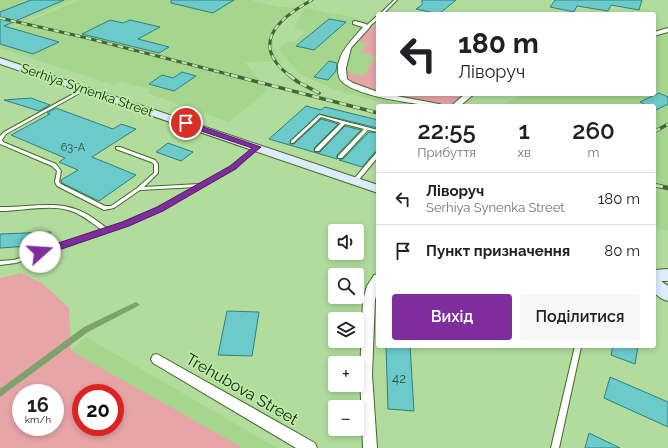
<!DOCTYPE html>
<html lang="uk">
<head>
<meta charset="utf-8">
<style>
	:root { --surface:#fff; --page:#f6f6f6; --text:#202124; --muted:#757577; --line:#e0e0e0; --accent:#7f2c9c }
	body { margin:0; font-family:Raleway,sans-serif; background:var(--page); color:var(--text); height:100vh; display:flex; flex-direction:column; font-size:15px; white-space:nowrap }
	* { box-sizing:border-box; margin:0 }
	p { font-size:13px; color:var(--muted) }
	.icon { flex:none; width:22px; height:22px; fill:none; stroke:currentColor; stroke-width:2; stroke-linecap:round; stroke-linejoin:round }
	.map { position:relative; flex:1; overflow:hidden }
	.side { position:absolute; left:376px; top:104px; width:280px; height:244px; display:flex; flex-direction:column; background:var(--surface); border-radius:4px; box-shadow:0 2px 6px #0003 }
	.side>* { flex:none }
	.top-card { position:absolute; left:376px; top:12px; width:280px; height:84px; border-radius:4px; box-shadow:0 2px 6px #0003; background:#fff; color:var(--text); overflow:hidden }
	.fabs { position:absolute; left:328px; top:224px; display:grid; gap:8px }
	.fabs a { display:grid; place-items:center; width:36px; height:36px; border-radius:4px; background:var(--surface); box-shadow:0 2px 6px #0003; font-size:20px }
	.speed { position:absolute; left:12px; top:384px; display:flex; gap:8px; font-size:20px; font-weight:700; text-align:center }
	.speed>* { display:grid; place-content:center; width:52px; height:52px; border-radius:50%; background:var(--surface); box-shadow:0 2px 6px #0003; line-height:1 }
	.speed small { font-size:10px; font-weight:400 }
	.speed .limit { border:6px solid #d22; background:#fff; color:#111 }
	.pin { position:absolute; display:grid; place-items:center; width:34px; height:34px; color:#fff; margin:-17px; border:2px solid #fff; border-radius:50%; box-shadow:0 1px 4px #0007 }
	.me { position:absolute; width:44px; margin:-22px; rotate:71deg; stroke-linejoin:round; filter:drop-shadow(0 0 3px #0008) }
	.turn { display:flex; align-items:center; gap:14px; height:84px; padding:0 16px; font-size:18px }
	.turn .icon { width:52px; height:52px; stroke-width:2.5 }
	.turn b { display:block; font-size:28px; line-height:34px }
	.eta { display:flex; justify-content:space-evenly; align-items:center; height:68px; text-align:center }
	.eta b { font-size:24px; font-weight:600; line-height:28px }
	.primary-button { display:flex; gap:8px; margin-top:auto; padding:8px 16px }
	.primary-button a { flex:1; height:46px; border-radius:4px; background:var(--accent); color:#fff; font-size:16px; font-weight:600; line-height:46px; text-align:center }
	.primary-button a+a { background:var(--page); color:var(--text) }
	ul { padding:0; list-style:none }
	li { display:flex; align-items:center; gap:12px; height:52px; padding:0 16px; border-top:1px solid var(--line) }
	li div { flex:1 }
	li b { display:block; font-size:15px }
	li em { font-style:normal }
	.map>svg:first-child { display:block }
	.built { fill:#a6d58e }
	.green { fill:#e7a5a8; fill-rule:evenodd }
	.water { fill:#7da36b }
	.building { fill:#6ccaca; stroke:#2e8181 }
	.lines { fill:none; stroke-linecap:round; stroke-linejoin:round }
	.lane-casing { stroke:#42682d; stroke-width:2 }
	.street-casing { stroke:#42682d; stroke-width:2 }
	.secondary-casing { stroke:#42682d; stroke-width:2 }
	.lane { fill:#fff; fill-rule:evenodd }
	.street { fill:#fff; fill-rule:evenodd }
	.secondary { fill:#deebfd; fill-rule:evenodd }
	.rail-far2-casing { stroke:#48613b; stroke-width:3 }
	.rail-far1-casing { stroke:#48613b; stroke-width:3.5 }
	.rail-casing { stroke:#48613b; stroke-width:4.5 }
	.rail-far2 { stroke:#beeaa9; stroke-width:2; stroke-dasharray:5.5; stroke-linecap:butt }
	.rail-far1 { stroke:#beeaa9; stroke-width:2.5; stroke-dasharray:7; stroke-linecap:butt }
	.rail { stroke:#beeaa9; stroke-width:3; stroke-dasharray:9; stroke-linecap:butt }
	.route { fill:#7f2c9c; stroke:#531d65 }
	.labels { text-anchor:middle; dominant-baseline:central; stroke-width:3.5; stroke-linejoin:round; paint-order:stroke }
	.number-label { font-size:11px; fill:#2b4e3c }
	.street-label { font-size:13px; fill:#15250c; stroke:#beeaa9 }
	.near-number-label { font-size:13px; fill:#2b4e3c }
	.near-street-label { font-size:16px; fill:#15250c; stroke:#beeaa9 }
</style>
</head>
<body>
<div class="map">
<svg width="668" height="448" viewBox="0 0 668 448">
	<rect width="100%" height="100%" fill="#b1dc9c"/>
	<!-- built -->
	<path class="built" d="M0 0H73L0 31Z
		M79 0H254L252 1 279 7 298 8 278 26 273 38V48L280 61 245 62 268 90 229 122 147 93 151 89 120 82 114 85 0 48V34Z
		M305 8 376 22 358 41 366 44 362 52 375 57 363 78 353 74 355 85 378 91V94H391L444 106H393L336 90 300 74 278 49 288 41 294 42 306 31 294 28Z
		M668 33V231L654 227V106H498L523 95 521 94H654V38Z
		M86 337 277 448H239L71 351Z"/>
	<!-- green -->
	<path class="green" d="M378 21V91C362 87 349 87 345 69L353 74 363 77 375 57 362 52 366 44 358 41Z
		M391 94H465L453 104 444 105Z
		M21 273 42 283 69 308 71 351 243 448H0V278ZM21 393H55V427H21ZM81 393H115V427H81Z"/>
	<!-- water -->
	<path class="water" d="M136 302 140 305 88 332 0 397V389L84 327Z"/>
	<!-- building -->
	<path class="building" d="M31 0H64L4 26 59 42 33 54 0 44V12Z
		M171 0H234L213 13 171 3Z
		M422 0H456L439 14 416 9 422 5Z
		M555 0H642L639 10 611 5 608 11 577 6 574 12 550 7Z
		M329 19 346 22 314 50 296 46Z
		M110 20 123 23 130 20 160 27 138 39 169 47 159 53 82 34Z
		M329 61 337 63 336 71 328 80 314 77Z
		M182 72 196 76 174 91 149 84 162 75 173 78Z
		M659 93 668 97V104L654 111V106H648L640 102Z
		M31 98 50 105 39 111 4 100Z
		M306 106 321 110 325 107 378 120V128L319 114 290 141V144H294L321 119 338 124 314 148 315 152H320L345 126 361 130 337 155V159L269 139Z
		M56 108 113 129 121 124 136 129 92 157 136 175 99 201 62 183 61 180 78 170 59 162 65 158 11 135 50 114 47 113Z
		M369 132 378 133V152H375L362 167 339 160 343 159Z
		M168 143 193 152 181 161 156 152Z
		M51 232 45 245 0 248V234Z
		M227 311 259 312 252 356 218 355Z
		M386 346H410L414 411 388 409Z
		M613 346H638L635 364 611 355Z
		M610 377 668 402V427L604 398Z
		M589 433 620 448H585Z"/>
	<g class="lines">
		<defs>
			<path id="lane" d="M394 0H397L383 14H380Z
				M377 16H378V19L368 28H366V26Z
				M84 88 87 89 6 134 2 140 3 142 56 164 61 171 59 182 61 184 105 206H111L137 188 154 173V164L151 162 116 149V147H120L155 160 158 164V173L144 187 199 184H201L231 167 256 146H257L259 147 235 169 162 210 127 225 16 263 0 265V261L14 260 102 230C93 224 84 216 74 212 54 203 22 211 0 211V207C25 208 54 200 78 210 89 214 98 222 107 228L123 223 158 208 196 187 140 190 114 208 104 210 57 186 55 182 57 171 52 166 0 144V136L4 132Z
				M319 115H320L378 130V132L368 130 342 158H338V156L364 129 345 124 319 151H315V149L341 123 321 117 293 143H291V141Z
				M376 153H378V157L357 182H353V180Z
				M575 346H581V347L559 448H551Z"/>
			<path id="street" d="M355 21 366 24 370 27 351 48 346 68 347 79 353 83 378 92V94H386L439 104 443 106C425 106 345 96 339 77 333 57 352 40 363 27L353 24V22Z
				M668 28V32L654 36V32Z
				M465 94H474L460 106H451Z
				M378 274V288L375 300 372 375 377 448H363L360 375 363 300 367 286 374 275Z
				M157 354 315 443 317 448H296L153 363 151 359 153 355Z"/>
			<path id="secondary" d="M0 58 378 185V193L0 64Z
				M668 269V281H661L668 286V301L662 299 654 293V270Z"/>
		</defs>
		<!-- lane casing -->
		<use href="#lane" class="lane-casing"/>
		<!-- street casing -->
		<use href="#street" class="street-casing"/>
		<!-- secondary casing -->
		<use href="#secondary" class="secondary-casing"/>
		<!-- lane -->
		<use href="#lane" class="lane"/>
		<!-- street -->
		<use href="#street" class="street"/>
		<!-- secondary -->
		<use href="#secondary" class="secondary"/>
		<defs>
			<path id="rail-far2" d="M0 18 87 38 235 76
				M290 76C248 44 279 18 312 0"/>
			<path id="rail-far1" d="M231 75 378 113
				M289 75 298 82 319 93
				M654 132 668 124"/>
			<path id="rail" d="M654 185 668 188"/>
		</defs>
		<!-- rail-far2 casing -->
		<use href="#rail-far2" class="rail-far2-casing"/>
		<!-- rail-far1 casing -->
		<use href="#rail-far1" class="rail-far1-casing"/>
		<!-- rail casing -->
		<use href="#rail" class="rail-casing"/>
		<!-- rail-far2 -->
		<use href="#rail-far2" class="rail-far2"/>
		<!-- rail-far1 -->
		<use href="#rail-far1" class="rail-far1"/>
		<!-- rail -->
		<use href="#rail" class="rail"/>
	</g>
	<!-- route -->
	<path class="route" d="M186 121 261 147 235 169 163 211 129 226 44 255H37L36 252 37 250 122 222 157 207 230 166 252 148 183 125V122Z"/>
	<g class="labels">
		<!-- number labels -->
		<g class="number-label">
			<text x="73" y="147">63-А</text>
		</g>
		<!-- street labels -->
		<g class="street-label">
			<text transform="translate(87 90) rotate(19)">Serhiya Synenka Street</text>
		</g>
		<!-- near-number labels -->
		<g class="near-number-label">
			<text x="399" y="378">42</text>
		</g>
		<!-- near-street labels -->
		<g class="near-street-label">
			<text transform="translate(242 389) rotate(30)">Trehubova Street</text>
		</g>
	</g>
</svg>
<div class="fabs">
<a><svg class="icon" aria-label="sound" viewBox="0 0 24 24"><path d="M4 9h4l5-4v14l-5-4H4zM17 9q2 3 0 6"/></svg></a>
<a><svg class="icon" aria-label="search" viewBox="0 0 24 24"><circle cx="10" cy="10" r="6"/><path d="M15 15l6 6"/></svg></a>
<a><svg class="icon" aria-label="layers" viewBox="0 0 24 24"><path d="M12 4l9 5-9 5-9-5zM3 14l9 5 9-5"/></svg></a>
<a>+</a>
<a>−</a>
</div>
<div class="speed"><div>16<small>km/h</small></div><div class="limit">20</div></div>
<div class="pin" style="left:186px;top:123px;background:#d93025"><svg class="icon" aria-label="arrive" viewBox="0 0 24 24"><path d="M6 21V4h12l-3 4 3 4H6"/></svg></div>
<svg class="me" style="left:40px;top:252px" viewBox="-20 -20 40 40"><circle r="19" fill="#fff"/><path d="M0-13L10 11 0 6-10 11z" fill="#7f2c9c"/></svg>
<div class="top-card">
<div class="turn"><svg class="icon" aria-label="left" viewBox="0 0 24 24"><path d="M17 20v-9H6M10 6l-5 5 5 5"/></svg><div><b>180 m</b>Ліворуч</div></div>
</div>
<section class="side">
<div class="eta">
<div><b>22:55</b><p>Прибуття</p></div>
<div><b>1</b><p>хв</p></div>
<div><b>260</b><p>m</p></div>
</div>
<ul>
<li><svg class="icon" aria-label="left" viewBox="0 0 24 24"><path d="M17 20v-9H6M10 6l-5 5 5 5"/></svg><div><b>Ліворуч</b><p>Serhiya Synenka Street</p></div><em>180 m</em></li>
<li><svg class="icon" aria-label="arrive" viewBox="0 0 24 24"><path d="M6 21V4h12l-3 4 3 4H6"/></svg><div><b>Пункт призначення</b></div><em>80 m</em></li>
</ul>
<div class="primary-button"><a>Вихід</a><a>Поділитися</a></div>
</section>
</div>
</body>
</html>
